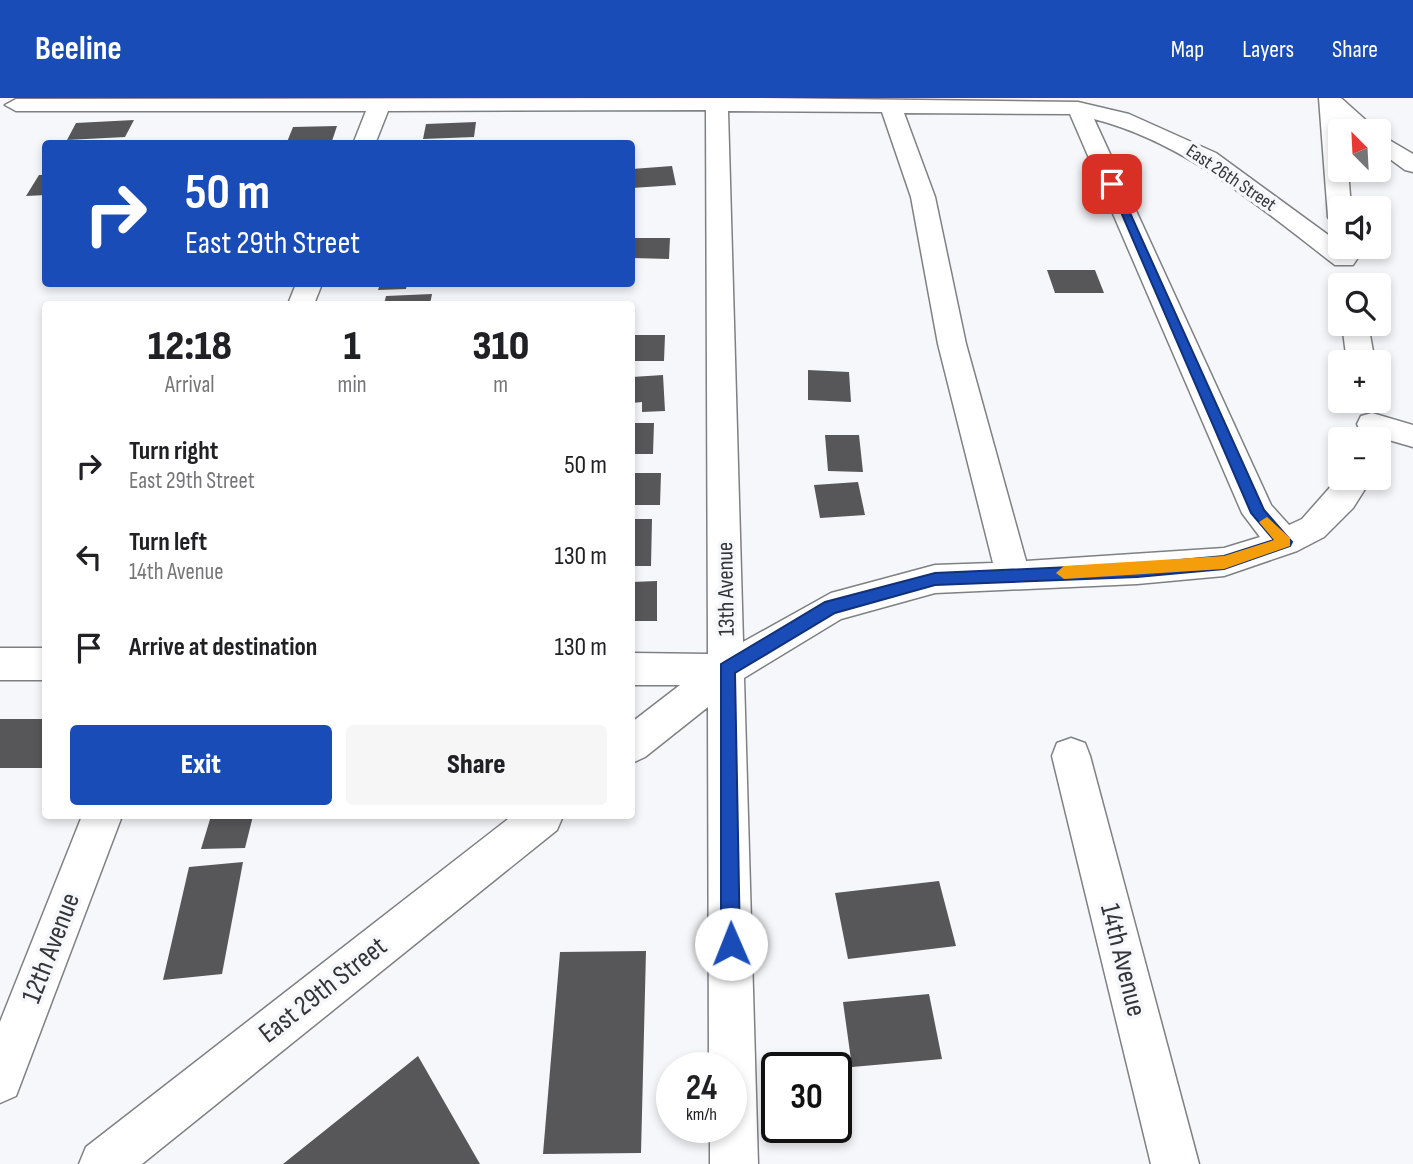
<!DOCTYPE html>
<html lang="en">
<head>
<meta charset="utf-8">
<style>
	:root { --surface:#fff; --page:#f6f6f6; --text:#202124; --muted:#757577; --accent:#1a4cb8 }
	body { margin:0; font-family:"Sofia Sans Condensed",sans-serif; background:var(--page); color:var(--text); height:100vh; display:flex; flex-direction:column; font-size:26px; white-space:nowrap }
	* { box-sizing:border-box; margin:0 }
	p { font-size:23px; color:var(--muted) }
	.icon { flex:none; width:38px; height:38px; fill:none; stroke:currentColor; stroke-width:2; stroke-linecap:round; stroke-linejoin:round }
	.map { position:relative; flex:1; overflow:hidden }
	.panel { position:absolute; left:42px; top:203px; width:593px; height:518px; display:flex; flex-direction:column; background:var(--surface); border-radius:7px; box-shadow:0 4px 10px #0003 }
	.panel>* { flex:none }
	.hud { position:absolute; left:42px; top:42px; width:593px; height:147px; border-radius:7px; box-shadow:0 4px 10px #0003; background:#1a4cb8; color:#fff; overflow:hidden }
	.needle { width:46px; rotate:336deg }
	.buttons { position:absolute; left:1328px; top:21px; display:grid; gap:14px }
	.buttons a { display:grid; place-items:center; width:63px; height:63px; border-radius:7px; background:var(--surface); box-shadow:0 4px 10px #0003; font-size:35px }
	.speed { position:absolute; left:656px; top:954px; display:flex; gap:14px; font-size:35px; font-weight:700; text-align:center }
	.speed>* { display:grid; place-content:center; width:91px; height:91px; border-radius:50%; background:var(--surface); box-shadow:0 4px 10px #0003; line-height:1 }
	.speed small { font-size:18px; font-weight:400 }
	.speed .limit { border:4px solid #111; border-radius:10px; background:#fff; color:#111 }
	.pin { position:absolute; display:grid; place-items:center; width:60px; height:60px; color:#fff; margin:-30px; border-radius:14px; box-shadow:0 4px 10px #0006 }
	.me { position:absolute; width:77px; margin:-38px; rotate:359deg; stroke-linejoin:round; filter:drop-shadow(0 0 5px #0008) }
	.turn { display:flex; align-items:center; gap:24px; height:147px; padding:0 28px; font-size:32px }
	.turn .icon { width:91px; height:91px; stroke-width:2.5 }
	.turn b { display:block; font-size:49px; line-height:60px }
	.eta { display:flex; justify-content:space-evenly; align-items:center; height:119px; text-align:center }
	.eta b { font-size:42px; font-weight:800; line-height:49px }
	.cta { display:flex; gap:14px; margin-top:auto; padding:14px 28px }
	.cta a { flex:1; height:80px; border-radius:7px; background:var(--accent); color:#fff; font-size:28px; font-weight:800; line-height:80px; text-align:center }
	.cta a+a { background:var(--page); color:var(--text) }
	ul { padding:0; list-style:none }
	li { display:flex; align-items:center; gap:21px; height:91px; padding:0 28px }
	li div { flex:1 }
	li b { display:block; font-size:26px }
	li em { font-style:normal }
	header { display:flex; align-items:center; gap:42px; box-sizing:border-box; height:98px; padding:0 35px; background:var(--accent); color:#fff }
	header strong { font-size:33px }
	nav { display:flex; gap:38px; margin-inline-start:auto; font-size:24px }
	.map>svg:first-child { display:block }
	.building { fill:#575659 }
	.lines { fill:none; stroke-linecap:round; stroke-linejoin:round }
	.minor-casing { stroke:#7e8083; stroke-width:3 }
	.minor { fill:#fff; fill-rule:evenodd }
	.route { fill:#1a4cb8; stroke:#113178; stroke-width:2 }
	.slow { fill:#f59e0b }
	.labels { text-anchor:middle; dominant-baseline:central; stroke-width:7; stroke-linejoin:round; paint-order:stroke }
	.far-street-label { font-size:19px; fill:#343536; stroke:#f5f7fa }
	.street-label { font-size:23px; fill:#343536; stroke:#f5f7fa }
	.near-street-label { font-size:28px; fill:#343536; stroke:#f5f7fa }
</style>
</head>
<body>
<header>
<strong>Beeline</strong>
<nav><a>Map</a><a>Layers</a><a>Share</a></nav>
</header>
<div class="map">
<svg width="1413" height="1066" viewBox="0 0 1413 1066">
	<rect width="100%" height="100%" fill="#f5f7fa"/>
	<!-- building -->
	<path class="building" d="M134 22 125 39 67 42 76 25Z
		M476 24 474 39 423 41 426 26Z
		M337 28 332 43 287 44 293 29Z
		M672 68 676 87 632 90V71Z
		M39 77H46V97L26 98Z
		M632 140H670L669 161 632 160Z
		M1047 172H1095L1104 195H1055Z
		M380 186H407L406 191 378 192Z
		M432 196 430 206H384L386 198Z
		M632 237H665L664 263H632Z
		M808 272 849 274 851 304 808 302Z
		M663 277 665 313 642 314V304L632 305V279Z
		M632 325H654L653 356H632Z
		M825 337H859L863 374 828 373Z
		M632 375H661L660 407H632Z
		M858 384 865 417 820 420 814 387Z
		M632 421H652L651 468H632Z
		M657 483V523H632V484Z
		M0 621H46L44 670H0Z
		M211 718H253L245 750 201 751Z
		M243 764 222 876 163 882 189 769Z
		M939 783 956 848 848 861 835 795Z
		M646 853 641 1055 543 1056 560 854Z
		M929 896 942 961 852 969 843 904Z
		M418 958 480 1066H283Z"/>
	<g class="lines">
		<defs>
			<path id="minor" d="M758 0 1078 4 1129 16 1216 55 1353 155 1357 161 1353 167H1335C1260 110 1187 45 1094 21L1271 407 1289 427 1302 421 1340 378 1372 380 1353 410 1324 439 1297 453 1224 478 1137 486 935 495 841 521 744 580 758 1066H710V1029H732V970H709L708 609 645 659 632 665V624L680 587H632V555L708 556 706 12 388 13 375 46H353L366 13H16L5 7 16 1ZM728 13 882 14 911 99 938 246 993 465 935 467 831 495 743 544ZM904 15 1070 16 1242 415 1260 439 1224 450 1026 463 966 246 935 99Z
				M1319 0H1341L1378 33H1353L1343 26 1340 72H1348L1351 110H1340V126L1331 124 1328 119Z
				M1379 36 1413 56V74L1405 72 1379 53Z
				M296 186H322L314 206H288Z
				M1342 226H1368L1375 264H1347Z
				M1372 315 1413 327V349L1361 334 1357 326 1361 318Z
				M0 550H46V582H0Z
				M1071 640 1085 645 1090 658 1199 1066H1151L1052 658 1057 645Z
				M82 718H122L16 998 0 1005V924Z
				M512 718H563L557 732 142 1066H79L86 1049Z"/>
		</defs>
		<!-- minor casing -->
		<use href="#minor" class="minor-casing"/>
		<!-- minor -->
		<use href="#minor" class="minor"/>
	</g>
	<!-- route -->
	<path class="route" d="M1108 84 1117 86 1264 412 1292 444 1290 448 1224 471 1137 479 935 487 835 515 735 575 740 846 738 853 731 856 724 853 721 846V566L825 504 935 475 1137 466 1224 458 1274 442 1251 415Z"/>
	<!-- slow -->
	<path class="slow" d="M1267 419 1290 440V448L1224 471 1064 481 1056 475 1064 468 1224 458 1274 442 1259 424Z"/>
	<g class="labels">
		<!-- far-street labels -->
		<g class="far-street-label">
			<text transform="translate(1231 80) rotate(34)">East 26th Street</text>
		</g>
		<!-- street labels -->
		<g class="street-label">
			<text transform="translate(726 491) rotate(-91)">13th Avenue</text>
		</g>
		<!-- near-street labels -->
		<g class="near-street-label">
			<text transform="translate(51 850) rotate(-69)">12th Avenue</text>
			<text transform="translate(1123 862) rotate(76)">14th Avenue</text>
			<text transform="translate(323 892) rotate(-38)">East 29th Street</text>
		</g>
	</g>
</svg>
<div class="buttons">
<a><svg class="needle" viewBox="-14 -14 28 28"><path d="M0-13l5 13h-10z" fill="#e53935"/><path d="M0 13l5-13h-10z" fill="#757577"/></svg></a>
<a><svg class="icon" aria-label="sound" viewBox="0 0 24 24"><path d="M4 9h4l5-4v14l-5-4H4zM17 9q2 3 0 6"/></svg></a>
<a><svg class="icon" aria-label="search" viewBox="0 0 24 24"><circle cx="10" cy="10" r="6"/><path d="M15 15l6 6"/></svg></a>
<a>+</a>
<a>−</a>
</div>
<div class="speed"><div>24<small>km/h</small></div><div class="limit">30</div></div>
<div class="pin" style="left:1112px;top:86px;background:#d93025"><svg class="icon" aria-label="arrive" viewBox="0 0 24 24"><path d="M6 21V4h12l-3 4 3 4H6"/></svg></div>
<svg class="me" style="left:731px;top:846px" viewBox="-20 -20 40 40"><circle r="19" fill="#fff"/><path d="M0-13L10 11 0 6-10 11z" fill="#1a4cb8"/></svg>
<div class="hud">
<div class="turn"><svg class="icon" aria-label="right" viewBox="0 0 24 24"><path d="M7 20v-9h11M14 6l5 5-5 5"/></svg><div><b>50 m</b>East 29th Street</div></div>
</div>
<section class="panel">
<div class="eta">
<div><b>12:18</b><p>Arrival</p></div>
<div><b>1</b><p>min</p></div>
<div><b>310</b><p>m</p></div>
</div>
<ul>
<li><svg class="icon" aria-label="right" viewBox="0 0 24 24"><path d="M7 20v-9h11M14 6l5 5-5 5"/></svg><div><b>Turn right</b><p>East 29th Street</p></div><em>50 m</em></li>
<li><svg class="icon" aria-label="left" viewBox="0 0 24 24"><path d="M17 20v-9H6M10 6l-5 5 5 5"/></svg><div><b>Turn left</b><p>14th Avenue</p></div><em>130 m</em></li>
<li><svg class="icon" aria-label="arrive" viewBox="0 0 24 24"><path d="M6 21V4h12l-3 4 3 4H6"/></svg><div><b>Arrive at destination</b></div><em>130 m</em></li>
</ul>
<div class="cta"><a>Exit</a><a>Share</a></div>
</section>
</div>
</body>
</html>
